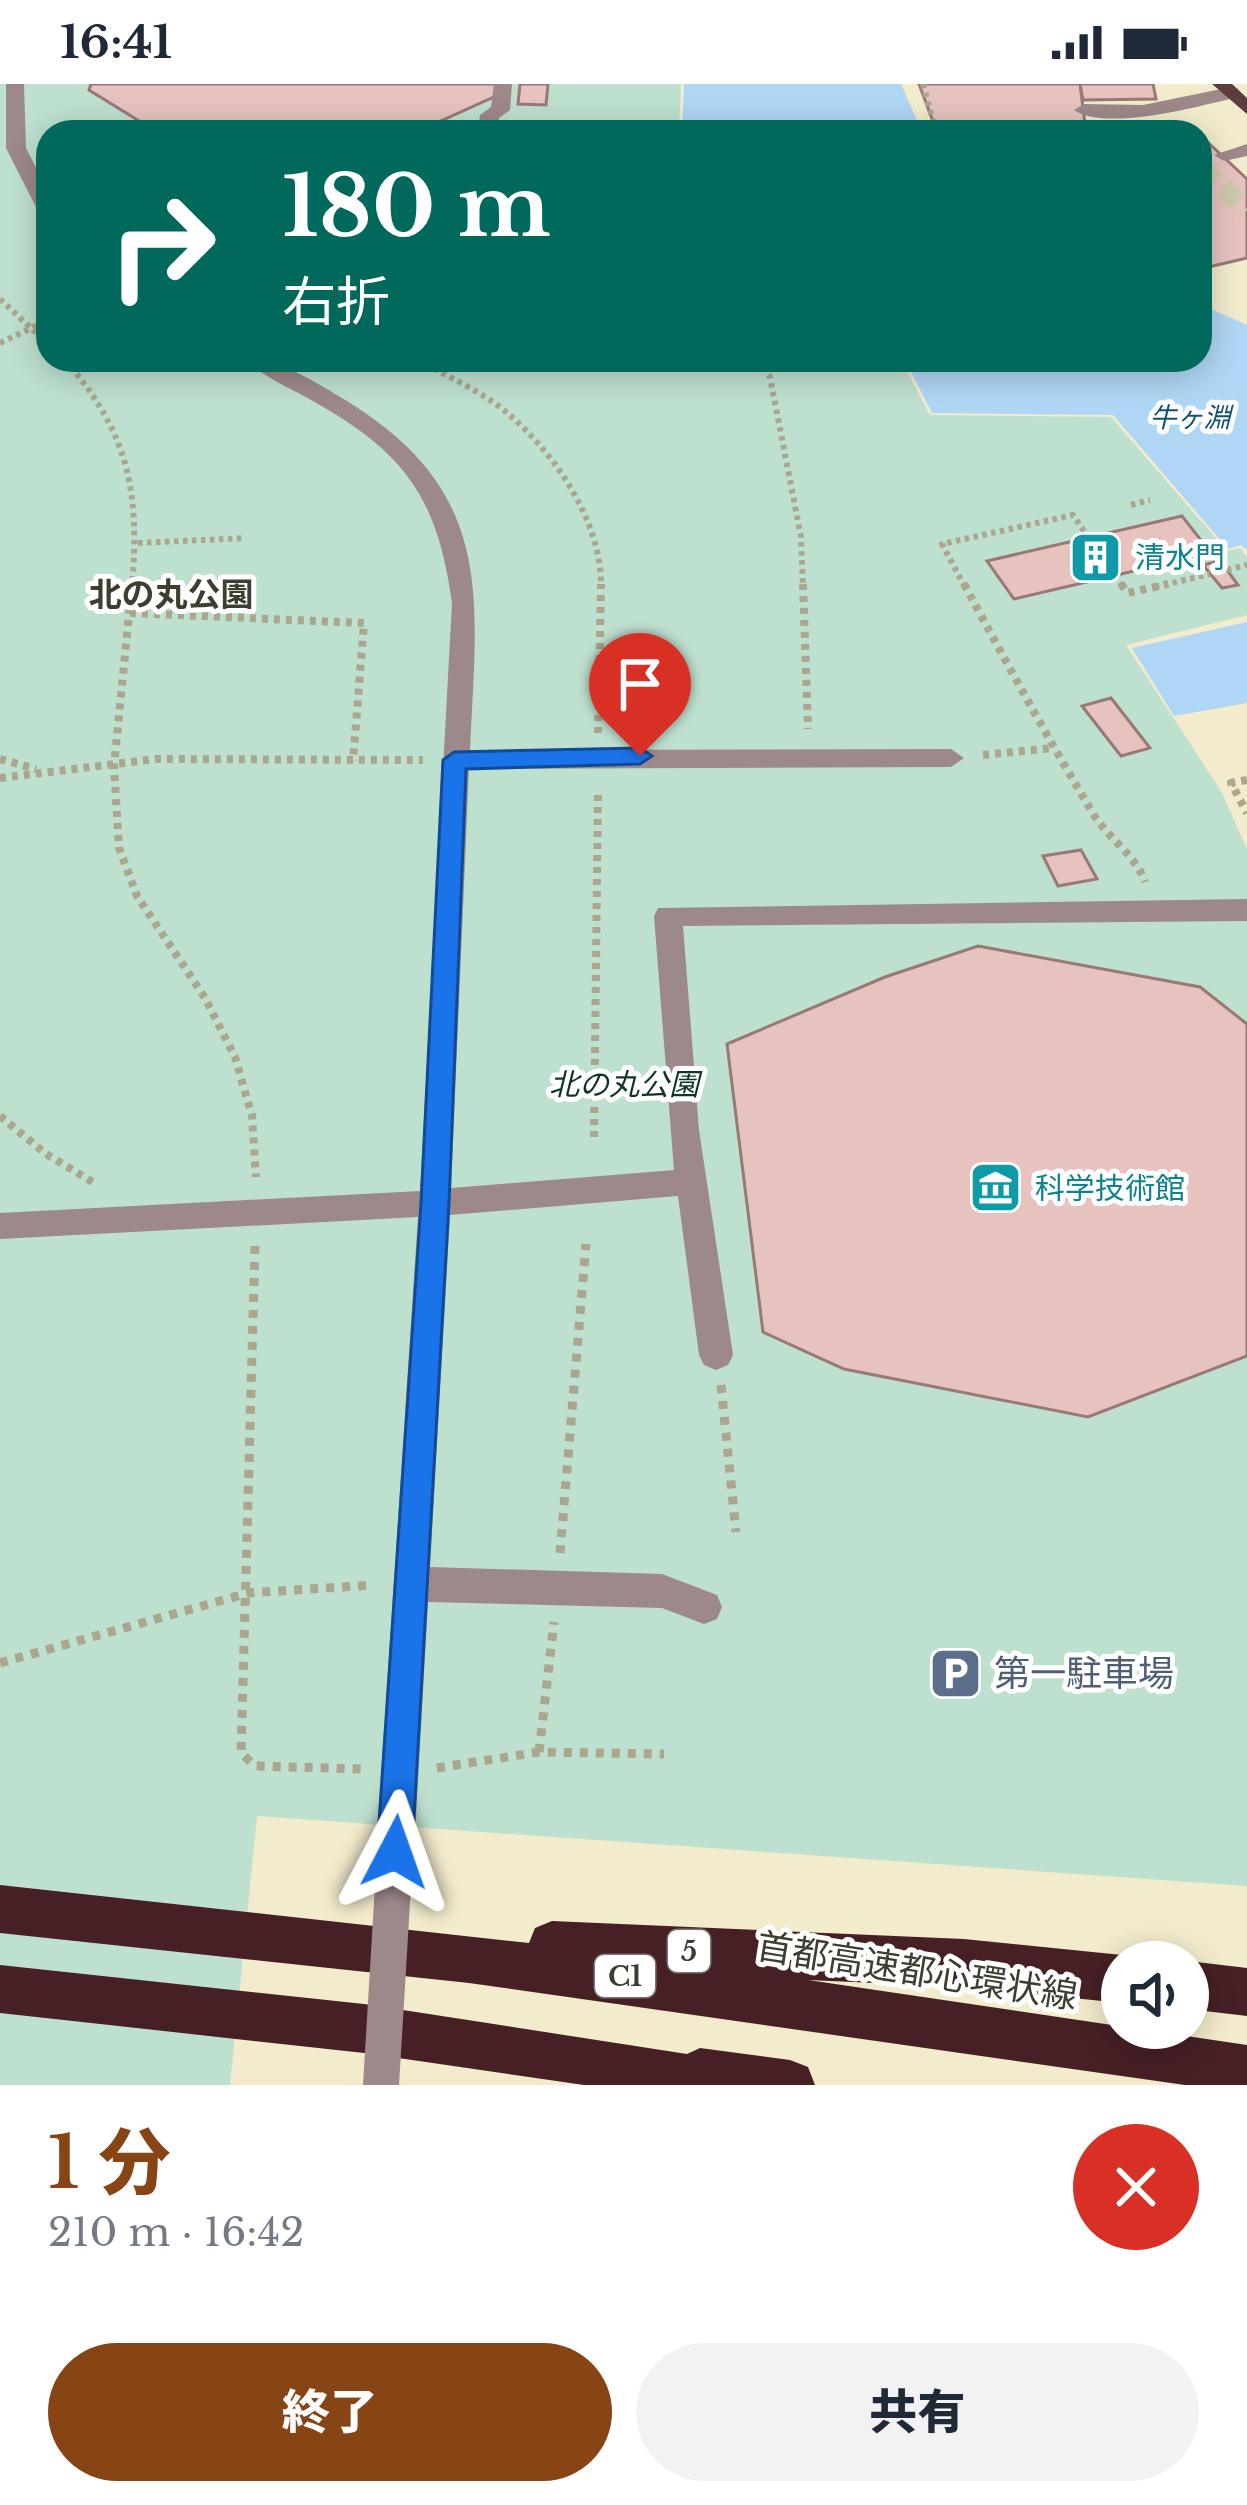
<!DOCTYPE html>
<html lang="ja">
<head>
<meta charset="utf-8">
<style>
	:root { --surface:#fff; --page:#f2f2f3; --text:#1f2937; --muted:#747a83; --accent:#874515 }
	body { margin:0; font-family:"Libre Baskerville","Noto Sans JP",serif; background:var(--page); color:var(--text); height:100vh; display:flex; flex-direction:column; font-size:45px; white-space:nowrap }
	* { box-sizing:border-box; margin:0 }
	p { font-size:39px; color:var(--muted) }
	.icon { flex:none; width:66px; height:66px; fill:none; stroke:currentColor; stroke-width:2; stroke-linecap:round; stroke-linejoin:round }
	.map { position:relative; height:2001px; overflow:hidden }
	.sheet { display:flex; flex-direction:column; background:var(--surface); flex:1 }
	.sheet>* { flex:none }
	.hud { position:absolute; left:36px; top:36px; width:1176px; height:252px; border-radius:36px; box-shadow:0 6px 30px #0003; background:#00695c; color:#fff; overflow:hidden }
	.controls { position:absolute; left:1101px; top:1857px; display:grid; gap:24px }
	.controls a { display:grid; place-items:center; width:108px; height:108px; border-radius:50%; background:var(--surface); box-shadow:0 6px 30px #0003; font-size:60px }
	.pin { position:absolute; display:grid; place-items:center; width:102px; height:102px; color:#fff; margin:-123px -51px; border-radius:50% 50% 50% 0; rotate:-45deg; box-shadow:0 0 12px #0007 }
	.pin .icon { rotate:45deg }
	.me { position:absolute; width:132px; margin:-66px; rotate:4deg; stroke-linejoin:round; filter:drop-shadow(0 0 9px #0008) }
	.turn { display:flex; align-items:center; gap:42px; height:252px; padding:0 48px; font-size:54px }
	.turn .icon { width:156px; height:156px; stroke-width:2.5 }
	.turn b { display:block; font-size:84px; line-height:102px }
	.round { display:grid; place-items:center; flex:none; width:126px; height:126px; border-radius:63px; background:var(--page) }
	.headline { display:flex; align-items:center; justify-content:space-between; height:204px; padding:0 48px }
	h1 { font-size:72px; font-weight:800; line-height:90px; color:var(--accent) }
	.action { display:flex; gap:24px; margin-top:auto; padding:24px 48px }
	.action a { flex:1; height:138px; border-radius:72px; background:var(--accent); color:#fff; font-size:48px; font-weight:800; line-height:138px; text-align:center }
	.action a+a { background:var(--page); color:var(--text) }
	.status { display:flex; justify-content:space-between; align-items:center; height:84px; padding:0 60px; background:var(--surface); direction:ltr }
	.status svg { height:33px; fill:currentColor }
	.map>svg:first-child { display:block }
	.green { fill:#bee0cf }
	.water { fill:#afd6f4 }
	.building { fill:#e6c3bf; stroke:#997975; stroke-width:3 }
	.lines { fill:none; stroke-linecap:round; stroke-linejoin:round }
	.minor-tunnel { stroke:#cec8ad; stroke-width:21; stroke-dasharray:21 10; stroke-linecap:butt }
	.path-far2 { stroke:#aba68e; stroke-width:6; stroke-dasharray:4.5 4.5; stroke-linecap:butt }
	.path-far1 { stroke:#aba68e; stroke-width:8; stroke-dasharray:6 6; stroke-linecap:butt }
	.path { stroke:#aba68e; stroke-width:9; stroke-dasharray:8 8; stroke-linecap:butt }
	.minor { fill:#9e898a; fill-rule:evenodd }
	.major { fill:#5e3b3e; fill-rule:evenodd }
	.highway { fill:#462025; fill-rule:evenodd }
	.minor-bridge { stroke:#9e898a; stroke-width:36 }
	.route { fill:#1a73e8; stroke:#114b97; stroke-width:3 }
	.labels { text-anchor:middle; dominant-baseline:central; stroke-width:10; stroke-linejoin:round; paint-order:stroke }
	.far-water-label { font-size:27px; font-style:italic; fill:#0f5076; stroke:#fff }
	.shield { fill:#fff; stroke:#79766e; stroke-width:3 }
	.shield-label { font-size:27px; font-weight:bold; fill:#3f3c30 }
	.culture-label { font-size:30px; fill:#0d838f; stroke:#fff; text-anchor:start }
	.park-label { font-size:30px; font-style:italic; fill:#0d3525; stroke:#fff }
	.neighbourhood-label { font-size:33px; font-weight:bold; fill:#3f3c30; stroke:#fff }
	.near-service-label { font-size:36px; fill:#4e5e75; stroke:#fff; text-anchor:start }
	.near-street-label { font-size:36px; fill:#3f3c30; stroke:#fff }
</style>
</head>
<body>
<div class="status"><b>16:41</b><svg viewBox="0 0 49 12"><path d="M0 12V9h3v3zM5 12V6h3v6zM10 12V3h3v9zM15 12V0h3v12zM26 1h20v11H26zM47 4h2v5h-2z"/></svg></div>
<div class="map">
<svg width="1247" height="2001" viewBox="0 0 1247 2001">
	<rect width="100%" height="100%" fill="#f2ebcc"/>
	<!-- green -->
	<path class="green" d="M0 0H681L679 48H48V276H901L930 331 1111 333 1227 467 1240 464 1247 473V531L1126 561 1221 707 1247 765V1802L257 1732 230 2001H0Z"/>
	<!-- water -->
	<path class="water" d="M684 0H901L922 48H682Z
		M1200 220 1247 241V466L1241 461 1228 465 1113 331 932 329 905 276H1200Z
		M1247 538V619L1174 632 1132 564Z"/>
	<!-- building -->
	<path class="building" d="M91 0H497L496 12 416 48H157L89 6Z
		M520 0H548L546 21 518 20Z
		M919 0H1080L1086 48H937Z
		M1080 0H1153L1156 15 1083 16Z
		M1200 51 1247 95V174L1200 185Z
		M1182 432 1211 469 1014 515 987 477Z
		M1220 477 1227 486 1238 501 1222 504 1203 481Z
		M1111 614 1150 664 1121 672 1082 622Z
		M1081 766 1097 795 1058 802 1043 772Z
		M978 862 1200 903 1247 940V1272L1088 1333 844 1285 763 1248 727 960 885 893Z"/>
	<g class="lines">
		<!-- minor-tunnel -->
		<path class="minor-tunnel" d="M1200 83 1247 126"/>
		<!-- path-far2 -->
		<path class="path-far2" d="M923 0 936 48
			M0 215 48 260
			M0 259 48 236
			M65 276C129 349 140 408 132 503
			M418 276C446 292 481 307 506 328 555 369 602 438 601 503
			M758 276 770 293 801 453 803 503
			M1131 421 1150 416
			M138 459 246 454
			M1227 486 1247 481
			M1115 491 1123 503
			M965 503 942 460 1073 431 1088 453
			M1155 503 1210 490"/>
		<!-- path-far1 -->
		<path class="path-far1" d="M132 500 114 682 119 764 137 812 205 914 235 973 252 1032 256 1093
			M803 500 808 645
			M964 500C1006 578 1048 655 1094 731 1109 755 1136 772 1145 798
			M1121 500 1128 509 1168 500
			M130 529 364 539 353 677
			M598 649 601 500
			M983 671 1053 664
			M0 675 36 685
			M0 694 156 675 423 676
			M1247 696 1231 699 1247 729
			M0 1032 46 1070 96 1100
			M594 1053 598 706"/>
		<!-- path -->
		<path class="path" d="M255 1162 241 1669 255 1682 362 1685
			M721 1301 736 1448
			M560 1469 586 1160
			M0 1579 248 1509 372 1501
			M539 1668 554 1538
			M437 1684 539 1668 664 1670"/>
		<!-- minor -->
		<path class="minor" d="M6 0H24L26 64 48 107V133L38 127 6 64Z
			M494 0H512L510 26 499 34 498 48H478L480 31 491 23Z
			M1231 3 1238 5V13C1200 22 1106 48 1074 26L1084 20 1143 21Z
			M1247 60V72L1224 77 1214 71Z
			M246 276C284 276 314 298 347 317 496 409 477 512 470 666L951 665 964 674 951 683 469 685 451 1104 674 1086 654 832 658 824 1247 815V837L683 842 699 1046 733 1271 728 1281 716 1286 704 1281 699 1271 678 1112 450 1131 430 1483 662 1490 717 1511 722 1523 717 1535 704 1540 662 1524 428 1518 414 1769 409 1783 395 1788 381 1783 376 1769 418 1133 0 1155V1129L420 1107 452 519C438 418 408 371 318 320 295 306 265 295 246 276Z"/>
		<!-- major -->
		<path class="major" d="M1212 0H1232L1247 14V30Z"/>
		<!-- highway -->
		<path class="highway" d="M0 1801 529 1859 535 1844 552 1837 964 1855 1122 1871 1139 1878H1122V1919L964 1903 808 1896 1247 1961V2001H1185L469 1899 0 1849Z
			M1188 1877 1247 1884V1932L1188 1925Z
			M0 1881 364 1920 687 1970 700 1964 790 1976 808 1983 815 2001H584L364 1969 0 1929Z"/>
		<!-- minor-bridge -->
		<path class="minor-bridge" d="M381 2001 395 1769"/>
	</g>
	<!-- route -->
	<path class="route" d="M640 664 652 672 640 680 466 685 449 1119 412 1768 407 1781 395 1786 382 1781 377 1768 421 1119 443 676 454 668Z"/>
	<!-- icons -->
	<defs>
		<symbol id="building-square" viewBox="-11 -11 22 22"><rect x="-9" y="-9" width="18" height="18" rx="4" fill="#0f9aa8" stroke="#fff"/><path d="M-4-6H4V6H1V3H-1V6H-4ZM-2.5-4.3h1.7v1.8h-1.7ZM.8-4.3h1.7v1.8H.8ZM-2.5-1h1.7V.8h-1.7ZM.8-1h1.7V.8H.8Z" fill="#fff"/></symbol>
		<symbol id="museum-square" viewBox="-11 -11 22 22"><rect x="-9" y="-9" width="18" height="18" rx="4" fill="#0f9aa8" stroke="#fff"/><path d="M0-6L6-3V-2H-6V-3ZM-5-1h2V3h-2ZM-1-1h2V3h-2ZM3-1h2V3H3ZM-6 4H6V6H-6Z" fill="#fff"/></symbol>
		<symbol id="parking-square" viewBox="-11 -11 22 22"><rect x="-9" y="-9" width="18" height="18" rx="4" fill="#5c6f8a" stroke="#fff"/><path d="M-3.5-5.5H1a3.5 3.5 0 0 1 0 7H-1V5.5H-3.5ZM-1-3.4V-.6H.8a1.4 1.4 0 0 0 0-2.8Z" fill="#fff"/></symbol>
	</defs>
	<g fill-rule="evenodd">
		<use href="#building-square" x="1066" y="444" width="59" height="59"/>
		<use href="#museum-square" x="966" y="1074" width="59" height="59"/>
		<use href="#parking-square" x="926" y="1560" width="59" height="59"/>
	</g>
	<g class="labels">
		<!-- far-water labels -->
		<g class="far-water-label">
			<text x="1190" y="333">牛ヶ淵</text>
		</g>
		<!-- shield labels -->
		<g class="shield">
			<rect x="668" y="1846" width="42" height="42" rx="9"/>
			<rect x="595" y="1871" width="60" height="42" rx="9"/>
		</g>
		<g class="shield-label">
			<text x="689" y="1867">5</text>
			<text x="625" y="1892">C1</text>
		</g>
		<!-- culture labels -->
		<g class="culture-label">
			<text x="1135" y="473">清水門</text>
			<text x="1035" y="1104">科学技術館</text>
		</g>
		<!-- park labels -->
		<g class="park-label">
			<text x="624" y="1000">北の丸公園</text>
		</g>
		<!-- neighbourhood labels -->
		<g class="neighbourhood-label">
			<text x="171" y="510">北の丸公園</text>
		</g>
		<!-- near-service labels -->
		<g class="near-service-label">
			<text x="994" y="1589">第一駐車場</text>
		</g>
		<!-- near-street labels -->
		<g class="near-street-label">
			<text transform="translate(917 1887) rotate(9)">首都高速都心環状線</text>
		</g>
	</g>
</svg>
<div class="controls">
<a><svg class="icon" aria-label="sound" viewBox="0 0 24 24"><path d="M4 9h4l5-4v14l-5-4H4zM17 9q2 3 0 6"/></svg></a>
</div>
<div class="pin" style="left:640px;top:672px;background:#d93025"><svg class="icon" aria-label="arrive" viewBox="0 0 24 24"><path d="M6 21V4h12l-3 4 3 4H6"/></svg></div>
<svg class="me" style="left:395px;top:1768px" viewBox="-20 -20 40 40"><path d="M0-17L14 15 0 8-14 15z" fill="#1a73e8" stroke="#fff" stroke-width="4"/></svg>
<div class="hud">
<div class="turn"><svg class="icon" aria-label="right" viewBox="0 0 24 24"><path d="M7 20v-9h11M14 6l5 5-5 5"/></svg><div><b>180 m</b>右折</div></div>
</div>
</div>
<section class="sheet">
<div class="headline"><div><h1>1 分</h1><p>210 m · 16:42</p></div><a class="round" style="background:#d93025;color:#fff"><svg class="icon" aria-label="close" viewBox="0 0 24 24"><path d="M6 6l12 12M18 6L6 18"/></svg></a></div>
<div class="action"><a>終了</a><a>共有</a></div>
</section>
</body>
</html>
